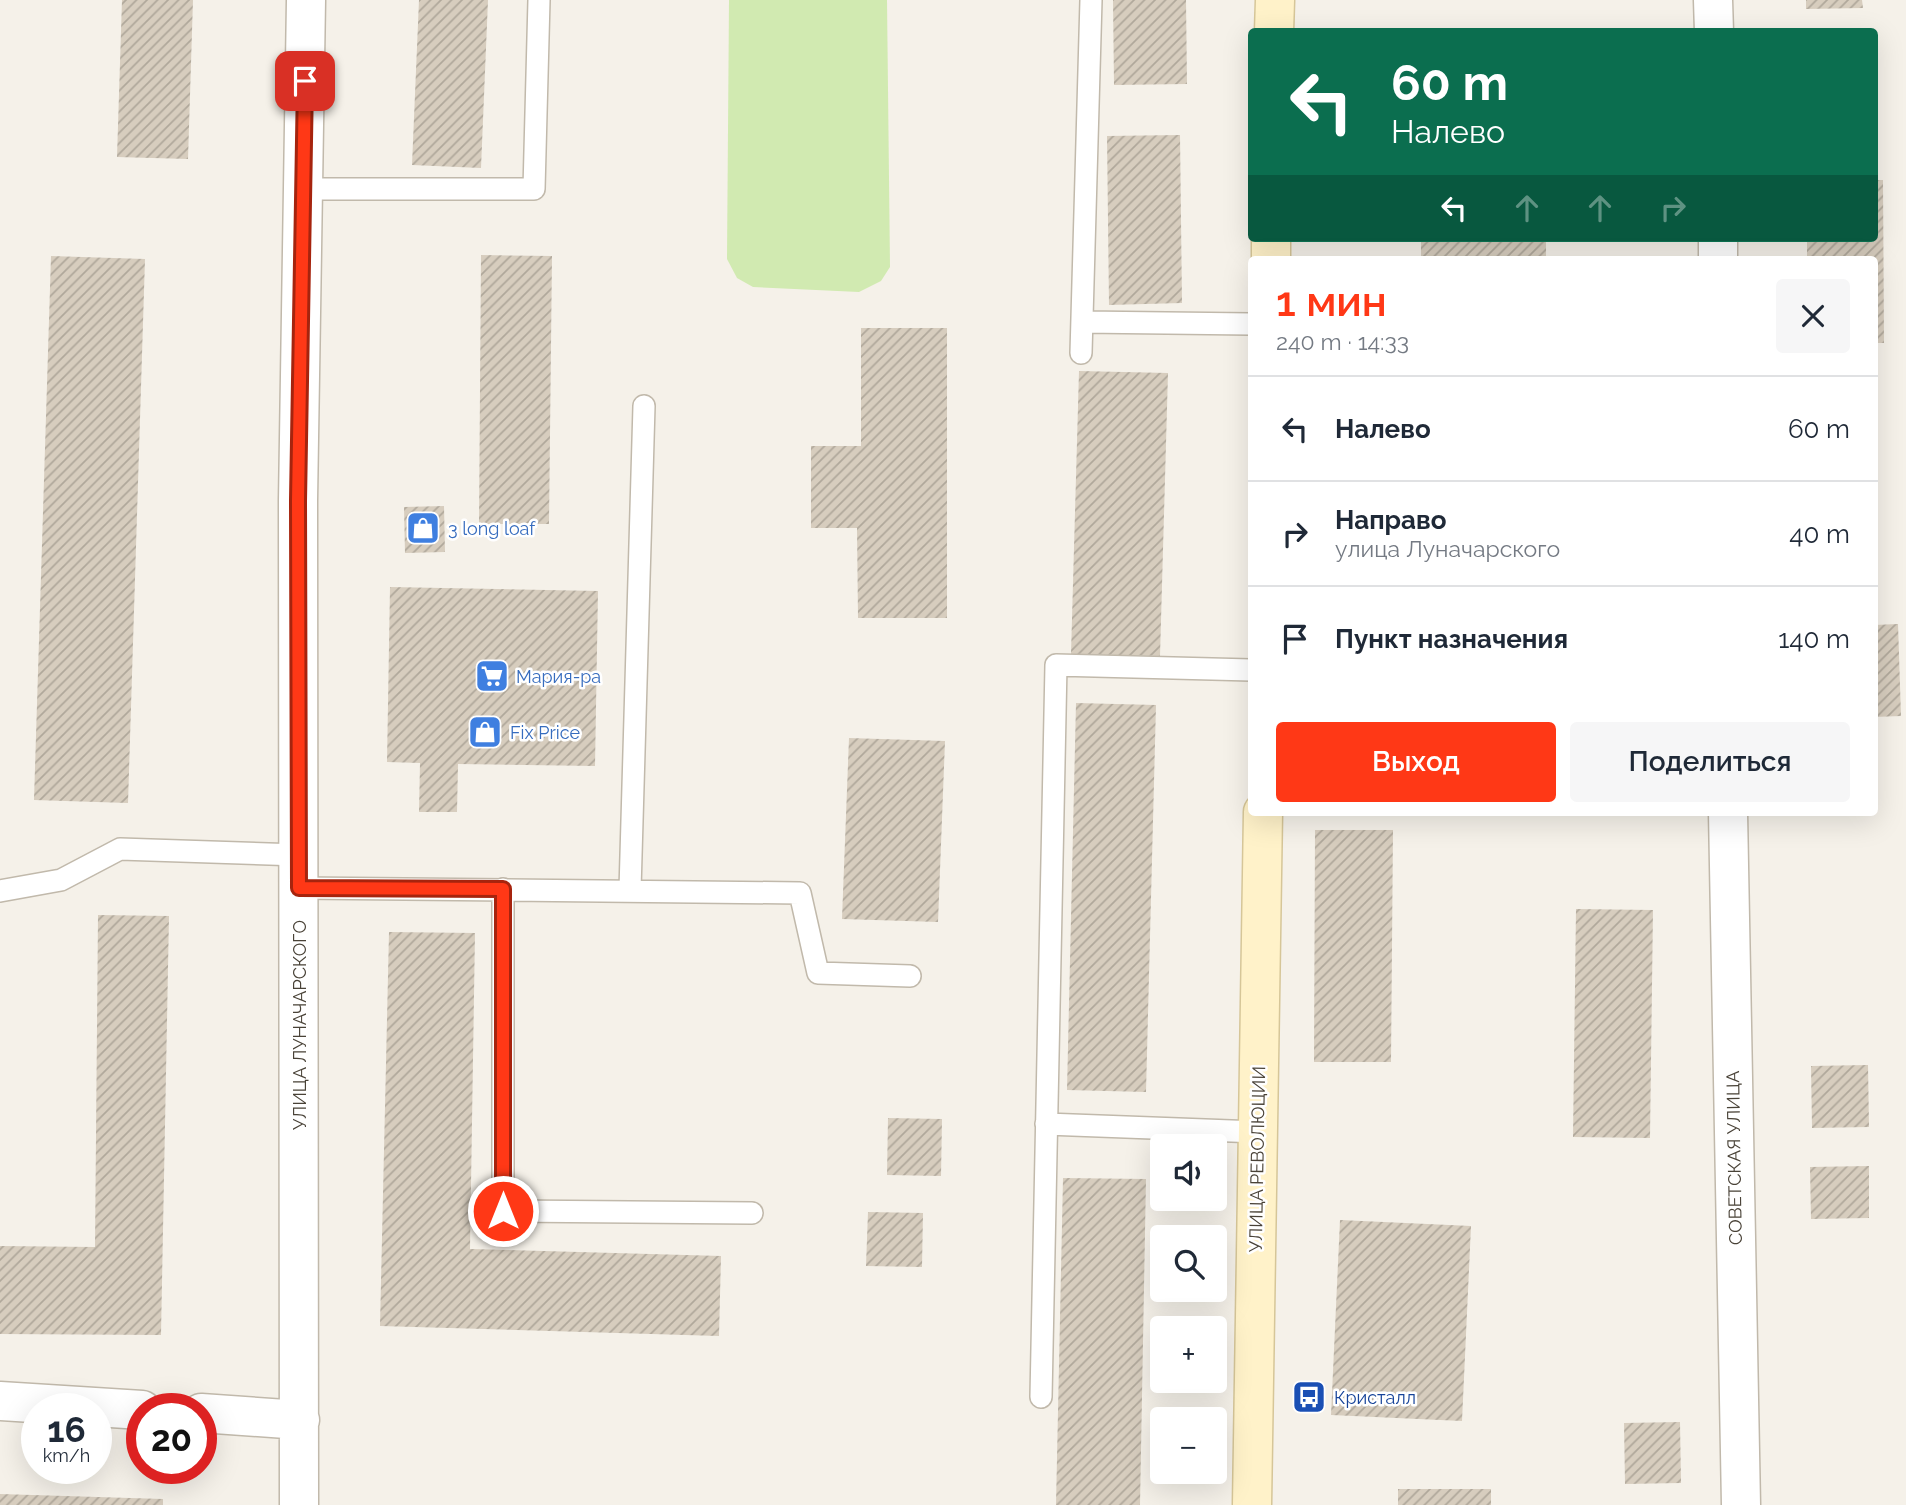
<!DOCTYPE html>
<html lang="ru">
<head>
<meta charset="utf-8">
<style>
	:root { --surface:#fff; --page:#f6f6f7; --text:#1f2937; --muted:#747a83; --line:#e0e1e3; --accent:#ff3816 }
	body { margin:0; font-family:Raleway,sans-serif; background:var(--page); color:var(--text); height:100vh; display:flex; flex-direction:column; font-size:26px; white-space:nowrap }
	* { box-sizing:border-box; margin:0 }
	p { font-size:23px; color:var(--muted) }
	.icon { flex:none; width:38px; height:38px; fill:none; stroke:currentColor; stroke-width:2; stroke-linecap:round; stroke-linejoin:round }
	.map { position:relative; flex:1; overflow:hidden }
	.drawer { position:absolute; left:1248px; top:256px; width:630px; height:560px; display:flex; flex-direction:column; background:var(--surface); border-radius:7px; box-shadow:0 7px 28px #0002 }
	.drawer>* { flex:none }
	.banner { position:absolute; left:1248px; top:28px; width:630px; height:214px; border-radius:7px; box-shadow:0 7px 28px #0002; background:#0b6e4f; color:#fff; overflow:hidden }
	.buttons { position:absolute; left:1150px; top:1134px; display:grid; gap:14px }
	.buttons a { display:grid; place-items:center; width:77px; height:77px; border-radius:7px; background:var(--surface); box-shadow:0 7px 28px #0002; font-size:35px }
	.speed { position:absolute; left:21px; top:1393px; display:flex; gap:14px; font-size:35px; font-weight:700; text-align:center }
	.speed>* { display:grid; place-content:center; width:91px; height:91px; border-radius:50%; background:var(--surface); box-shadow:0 7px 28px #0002; line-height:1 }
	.speed small { font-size:18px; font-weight:400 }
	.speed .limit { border:10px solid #d22; background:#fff; color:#111 }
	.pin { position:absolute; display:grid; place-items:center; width:60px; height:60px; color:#fff; margin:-30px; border-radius:14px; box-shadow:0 4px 10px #0006 }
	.me { position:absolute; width:77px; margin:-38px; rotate:0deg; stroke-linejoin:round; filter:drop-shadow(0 0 5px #0008) }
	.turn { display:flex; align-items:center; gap:24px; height:147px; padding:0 28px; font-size:32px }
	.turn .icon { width:91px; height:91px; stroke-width:2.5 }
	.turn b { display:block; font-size:49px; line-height:60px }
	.lanes { display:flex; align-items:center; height:66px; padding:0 28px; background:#0003; justify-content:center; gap:35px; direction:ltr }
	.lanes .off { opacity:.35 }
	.round { display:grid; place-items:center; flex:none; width:74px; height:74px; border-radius:7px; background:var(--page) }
	.head { display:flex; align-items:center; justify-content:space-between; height:119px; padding:0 28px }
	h1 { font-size:42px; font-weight:600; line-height:52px; color:var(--accent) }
	.primary-button { display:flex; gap:14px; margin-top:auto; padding:14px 28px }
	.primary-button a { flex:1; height:80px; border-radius:7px; background:var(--accent); color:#fff; font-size:28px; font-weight:600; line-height:80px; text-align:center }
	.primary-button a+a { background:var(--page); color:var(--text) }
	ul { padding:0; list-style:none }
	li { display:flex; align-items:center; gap:21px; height:105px; padding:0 28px; border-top:2px solid var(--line) }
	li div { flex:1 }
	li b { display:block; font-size:26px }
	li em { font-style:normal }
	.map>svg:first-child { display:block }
	.garden { fill:#d1eab1 }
	.building { fill:url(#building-hatch) }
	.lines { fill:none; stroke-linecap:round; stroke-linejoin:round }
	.lane-casing { stroke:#c1b9ab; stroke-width:24 }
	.street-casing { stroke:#c1b9ab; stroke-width:41 }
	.secondary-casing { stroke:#d6c698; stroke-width:41 }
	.lane { stroke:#fff; stroke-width:21 }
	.street { stroke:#fff; stroke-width:38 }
	.secondary { stroke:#fff2c9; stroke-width:38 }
	.route-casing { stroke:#a6240e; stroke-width:18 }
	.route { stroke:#ff3816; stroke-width:12 }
	.labels { text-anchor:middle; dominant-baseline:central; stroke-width:5; stroke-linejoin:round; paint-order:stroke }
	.shop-label { font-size:18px; fill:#366cbe; stroke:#fff; text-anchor:start }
	.street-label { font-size:18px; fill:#494237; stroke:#fff }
	.transit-label { font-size:18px; fill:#164399; stroke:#fff; text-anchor:start }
</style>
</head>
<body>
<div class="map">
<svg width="1906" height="1505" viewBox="0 0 1906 1505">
	<defs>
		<pattern id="building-hatch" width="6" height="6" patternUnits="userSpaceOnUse" patternTransform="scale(1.75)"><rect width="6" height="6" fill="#d7cdbe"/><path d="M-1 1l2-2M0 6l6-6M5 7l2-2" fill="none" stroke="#b0a89b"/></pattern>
	</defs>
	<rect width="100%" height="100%" fill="#f5f1e9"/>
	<!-- garden -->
	<path class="garden" d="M729 0H887L890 267 881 281 859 292 753 287 737 278 727 259Z"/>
	<!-- building -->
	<path class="building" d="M122 0H193L188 159 117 157Z
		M419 0H488L481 168 412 165Z
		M1113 0H1186L1187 84 1114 85Z
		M1806 0H1862L1863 8 1806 9Z
		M1180 135 1182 303 1109 305 1107 136Z
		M1874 180H1883L1884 343H1874V259H1807V238H1874Z
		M1421 238H1546V256H1421Z
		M481 255 552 256 549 524H479Z
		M51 256 145 259 128 803 34 800Z
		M861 328H947V618H858L857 528H811V446H861Z
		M1079 371 1168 373 1160 656 1071 654Z
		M444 506 445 552 405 553 404 507Z
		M390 587 598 591 595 766 458 764 457 812H419L420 763 387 762Z
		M1898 624 1901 716 1874 717V625Z
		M1076 703 1156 705 1146 1092 1067 1090Z
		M849 738 945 741 938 922 842 919Z
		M1315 830H1393L1391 1062H1314Z
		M1576 909 1653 910 1650 1138 1573 1137Z
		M98 915 169 916 161 1335 0 1334V1246L95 1247Z
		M389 932 475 933 470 1249 721 1256 719 1336 380 1326Z
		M1868 1065 1869 1127 1812 1128 1811 1066Z
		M888 1118 942 1119 941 1176 887 1175Z
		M1869 1166V1218L1811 1219 1810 1167Z
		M1063 1178 1146 1179 1140 1505H1056Z
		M868 1212 923 1213 922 1267 866 1266Z
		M1340 1220 1471 1226 1462 1421 1331 1415Z
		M1680 1422 1681 1483 1625 1484 1624 1423Z
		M1398 1489H1491V1505H1398Z
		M0 1494 163 1499V1505H0Z"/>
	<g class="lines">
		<defs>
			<path id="lane" d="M303 189H534L539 0
				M1082 322 1251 324
				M1081 353 1091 0
				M299 888 800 893 818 973 910 976
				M503 889V1211L752 1213
				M630 890 644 406
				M0 891 61 880 120 849 299 855
				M1046 1124 1258 1132
				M1041 1397 1056 665 1251 670"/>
			<path id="street" d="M1713 0 1714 32
				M1718 238V259
				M1728 812 1741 1505
				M0 1401 142 1410
				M201 1413 300 1420
				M299 1505 298 501 306 0"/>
			<path id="secondary" d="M1274 32 1275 0
				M1271 259V238
				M1252 1505 1263 812"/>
		</defs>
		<!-- lane casing -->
		<use href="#lane" class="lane-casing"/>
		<!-- street casing -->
		<use href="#street" class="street-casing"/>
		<!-- secondary casing -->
		<use href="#secondary" class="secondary-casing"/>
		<!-- lane -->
		<use href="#lane" class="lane"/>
		<!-- street -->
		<use href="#street" class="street"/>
		<!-- secondary -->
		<use href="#secondary" class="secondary"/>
	</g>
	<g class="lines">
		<defs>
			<path id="route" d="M305 81 298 501 299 888 503 889V1211"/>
		</defs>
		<!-- route casing -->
		<use href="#route" class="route-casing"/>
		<!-- route -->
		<use href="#route" class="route"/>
	</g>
	<!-- icons -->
	<defs>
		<symbol id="shop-square" viewBox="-11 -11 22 22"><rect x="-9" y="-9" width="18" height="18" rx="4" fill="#3f7fe0" stroke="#fff"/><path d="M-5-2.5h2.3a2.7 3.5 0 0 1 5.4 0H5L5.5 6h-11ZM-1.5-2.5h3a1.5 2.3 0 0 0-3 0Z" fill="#fff"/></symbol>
		<symbol id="supermarket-square" viewBox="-11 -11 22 22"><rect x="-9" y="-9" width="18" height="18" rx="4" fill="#3f7fe0" stroke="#fff"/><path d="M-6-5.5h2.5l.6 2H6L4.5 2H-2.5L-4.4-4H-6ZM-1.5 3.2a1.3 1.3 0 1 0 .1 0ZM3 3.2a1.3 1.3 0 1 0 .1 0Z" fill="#fff"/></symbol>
		<symbol id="bus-square" viewBox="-11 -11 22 22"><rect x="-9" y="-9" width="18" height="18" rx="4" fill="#1a4fb4" stroke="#fff"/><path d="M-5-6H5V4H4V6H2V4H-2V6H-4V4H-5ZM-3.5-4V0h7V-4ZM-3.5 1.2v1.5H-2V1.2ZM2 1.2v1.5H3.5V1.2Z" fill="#fff"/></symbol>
	</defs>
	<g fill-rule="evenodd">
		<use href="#shop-square" x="404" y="509" width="38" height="38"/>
		<use href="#supermarket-square" x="473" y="657" width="38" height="38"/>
		<use href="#shop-square" x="466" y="713" width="38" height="38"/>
		<use href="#bus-square" x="1290" y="1378" width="38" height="38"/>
	</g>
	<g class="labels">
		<!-- shop labels -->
		<g class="shop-label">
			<text x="448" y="528">3 long loaf</text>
			<text x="516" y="676">Мария-ра</text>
			<text x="510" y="732">Fix Price</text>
		</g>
		<!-- street labels -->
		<g class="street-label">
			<text transform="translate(299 1025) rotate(-90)">УЛИЦА ЛУНАЧАРСКОГО</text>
			<text transform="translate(1734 1158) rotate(-91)">СОВЕТСКАЯ УЛИЦА</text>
			<text transform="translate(1257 1159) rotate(-89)">УЛИЦА РЕВОЛЮЦИИ</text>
		</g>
		<!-- transit labels -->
		<g class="transit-label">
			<text x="1334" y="1397">Кристалл</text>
		</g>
	</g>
</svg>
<div class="buttons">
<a><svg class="icon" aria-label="sound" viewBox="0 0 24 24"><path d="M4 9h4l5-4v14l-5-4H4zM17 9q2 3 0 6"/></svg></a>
<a><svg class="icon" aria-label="search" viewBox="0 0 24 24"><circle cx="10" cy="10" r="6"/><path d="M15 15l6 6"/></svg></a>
<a>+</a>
<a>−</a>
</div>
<div class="speed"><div>16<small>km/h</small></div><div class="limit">20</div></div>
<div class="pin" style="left:305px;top:81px;background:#d93025"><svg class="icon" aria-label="arrive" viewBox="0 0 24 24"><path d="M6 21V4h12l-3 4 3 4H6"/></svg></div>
<svg class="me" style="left:503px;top:1211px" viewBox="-20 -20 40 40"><circle r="17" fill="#ff3816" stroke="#fff" stroke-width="3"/><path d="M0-11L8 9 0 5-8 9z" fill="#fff"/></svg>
<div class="banner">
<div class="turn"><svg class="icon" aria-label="left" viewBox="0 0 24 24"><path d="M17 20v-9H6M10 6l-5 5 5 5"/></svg><div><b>60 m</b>Налево</div></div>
<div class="lanes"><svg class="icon" aria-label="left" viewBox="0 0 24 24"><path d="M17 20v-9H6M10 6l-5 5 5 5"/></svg><svg class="icon off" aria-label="ahead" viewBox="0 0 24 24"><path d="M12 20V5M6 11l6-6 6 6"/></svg><svg class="icon off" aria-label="ahead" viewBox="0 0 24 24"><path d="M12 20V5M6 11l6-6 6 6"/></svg><svg class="icon off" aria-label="right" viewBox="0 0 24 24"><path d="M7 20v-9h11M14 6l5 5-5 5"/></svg></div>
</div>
<section class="drawer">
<div class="head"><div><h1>1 мин</h1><p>240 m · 14:33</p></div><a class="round"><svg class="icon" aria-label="close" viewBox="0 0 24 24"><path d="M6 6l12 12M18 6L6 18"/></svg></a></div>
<ul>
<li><svg class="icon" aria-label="left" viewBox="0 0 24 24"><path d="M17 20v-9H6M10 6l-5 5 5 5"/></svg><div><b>Налево</b></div><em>60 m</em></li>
<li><svg class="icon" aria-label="right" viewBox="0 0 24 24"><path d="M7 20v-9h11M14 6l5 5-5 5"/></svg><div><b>Направо</b><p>улица Луначарского</p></div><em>40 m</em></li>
<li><svg class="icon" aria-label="arrive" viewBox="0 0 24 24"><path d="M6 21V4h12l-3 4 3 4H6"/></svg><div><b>Пункт назначения</b></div><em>140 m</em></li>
</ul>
<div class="primary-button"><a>Выход</a><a>Поделиться</a></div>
</section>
</div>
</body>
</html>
